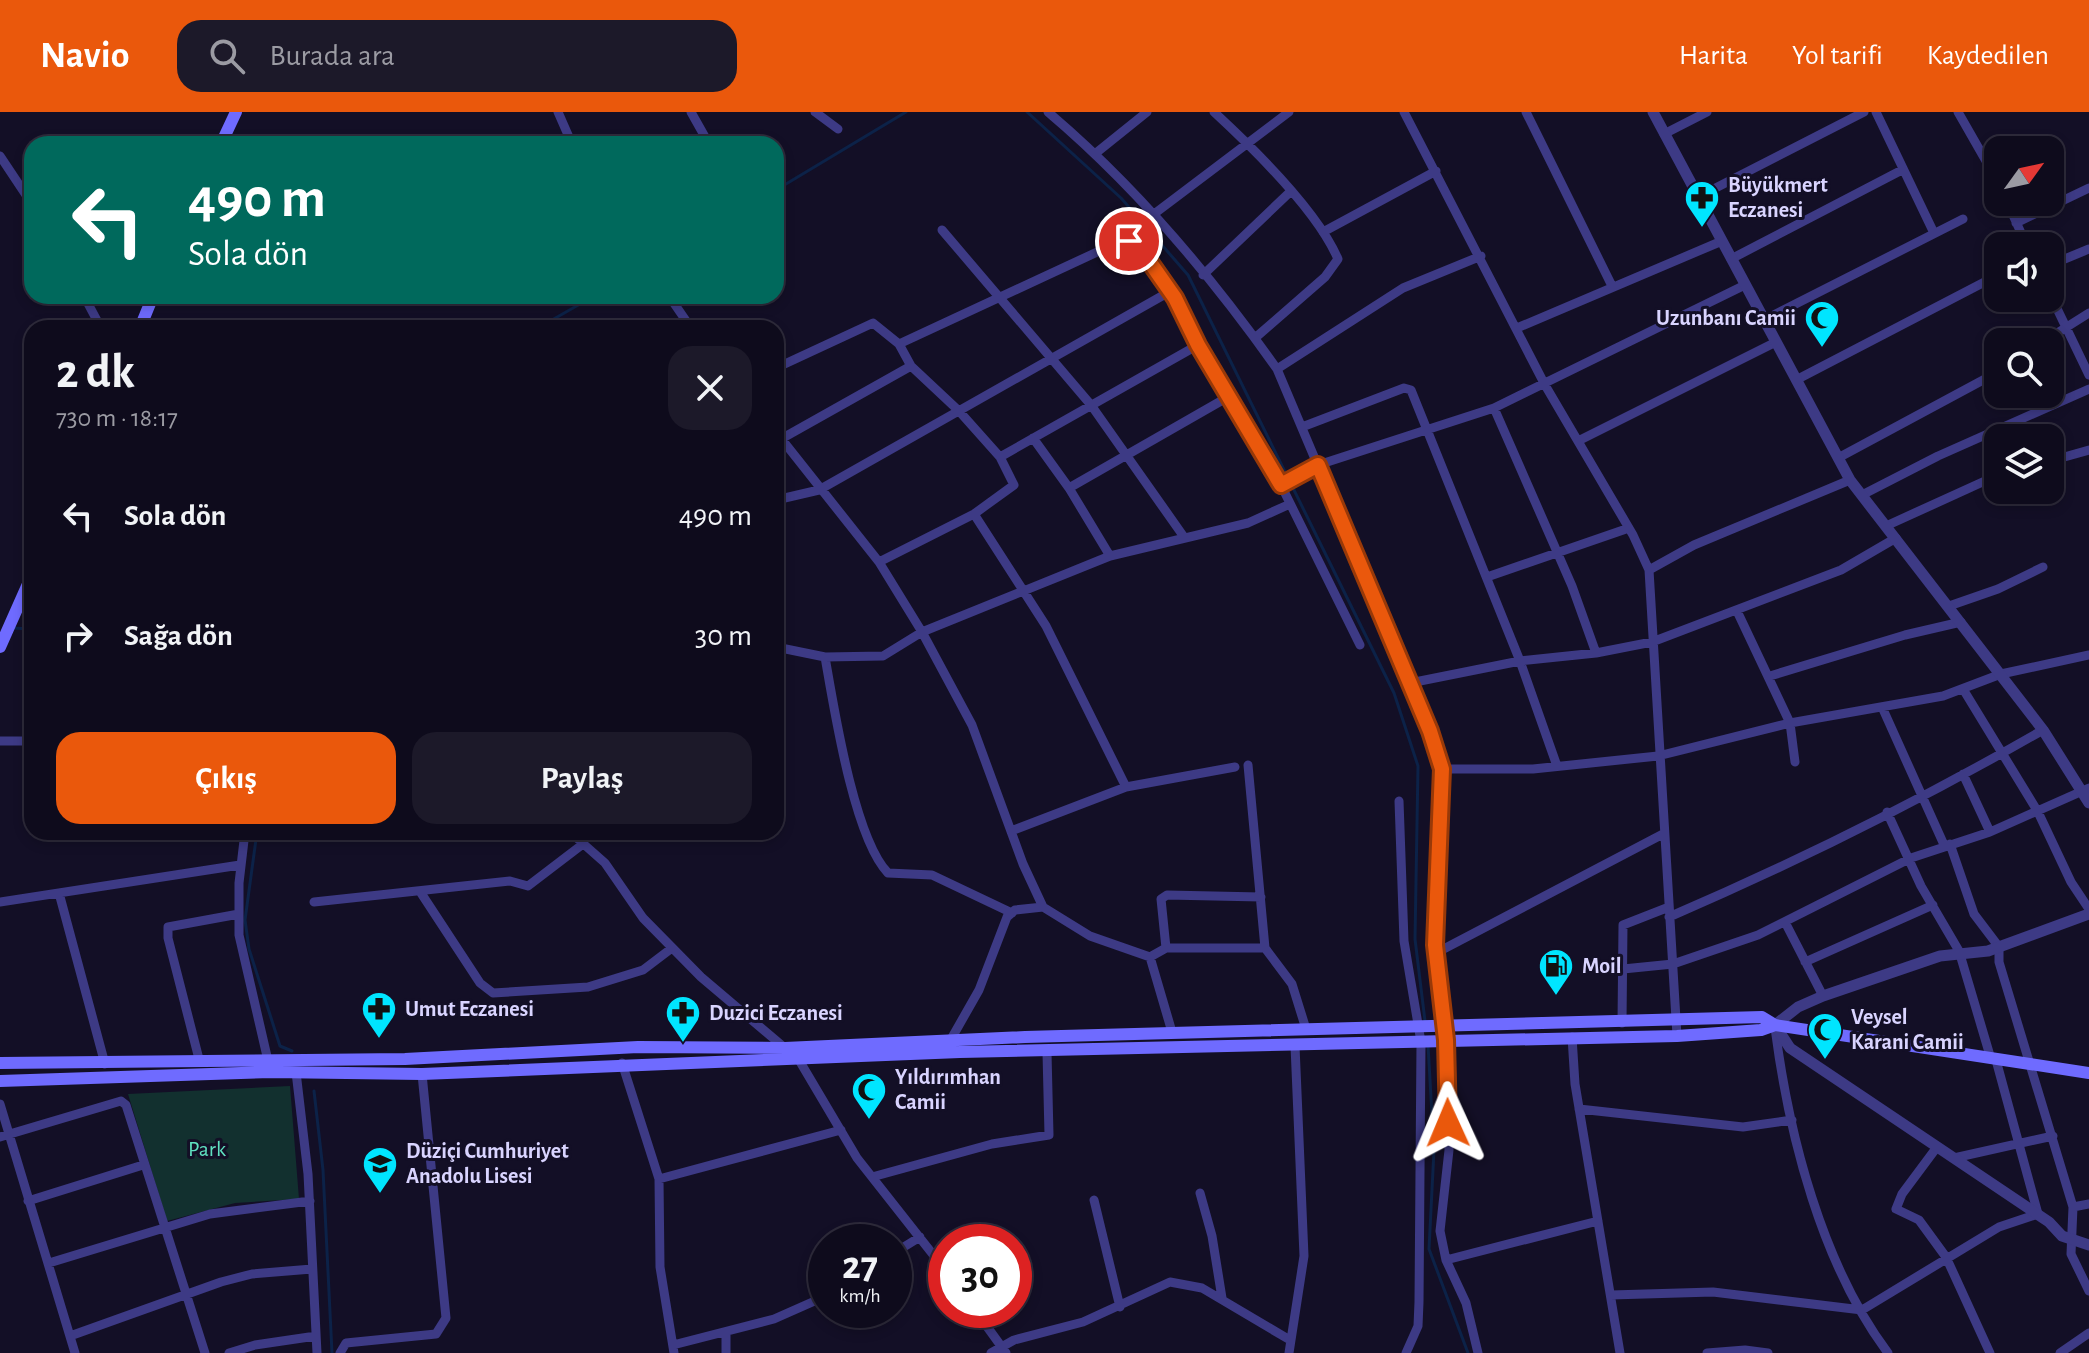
<!DOCTYPE html>
<html lang="tr">
<head>
<meta charset="utf-8">
<style>
	:root { --surface:#0e0b1c; --page:#1c1929; --text:#f1f3f6; --muted:#9b9ba3; --line:#2e2b3b; --accent:#ea580c }
	body { margin:0; font-family:"Alegreya Sans",sans-serif; background:var(--page); color:var(--text); height:100vh; display:flex; flex-direction:column; font-size:30px; white-space:nowrap }
	* { box-sizing:border-box; margin:0 }
	p { font-size:26px; color:var(--muted) }
	.icon { flex:none; width:44px; height:44px; fill:none; stroke:currentColor; stroke-width:2; stroke-linecap:round; stroke-linejoin:round }
	.map { position:relative; flex:1; overflow:hidden }
	.panel { position:absolute; left:24px; top:208px; width:760px; height:520px; display:flex; flex-direction:column; background:var(--surface); border-radius:24px; box-shadow:0 4px 12px #0003,0 0 0 2px var(--line) }
	.panel>* { flex:none }
	.banner { position:absolute; left:24px; top:24px; width:760px; height:168px; border-radius:24px; box-shadow:0 4px 12px #0003,0 0 0 2px var(--line); background:#00695c; color:#fff; overflow:hidden }
	.needle { width:52px; rotate:57deg }
	.fabs { position:absolute; left:1984px; top:24px; display:grid; gap:16px }
	.fabs a { display:grid; place-items:center; width:80px; height:80px; border-radius:16px; background:var(--surface); box-shadow:0 4px 12px #0003,0 0 0 2px var(--line); font-size:40px }
	.speed { position:absolute; left:808px; top:1112px; display:flex; gap:16px; font-size:40px; font-weight:700; text-align:center }
	.speed>* { display:grid; place-content:center; width:104px; height:104px; border-radius:50%; background:var(--surface); box-shadow:0 4px 12px #0003,0 0 0 2px var(--line); line-height:1 }
	.speed small { font-size:20px; font-weight:400 }
	.speed .limit { border:12px solid #d22; background:#fff; color:#111 }
	.pin { position:absolute; display:grid; place-items:center; width:68px; height:68px; color:#fff; margin:-34px; border:4px solid #fff; border-radius:50%; box-shadow:0 2px 8px #0007 }
	.me { position:absolute; width:88px; margin:-44px; rotate:359deg; stroke-linejoin:round; filter:drop-shadow(0 0 6px #0008) }
	.turn { display:flex; align-items:center; gap:28px; height:168px; padding:0 32px; font-size:36px }
	.turn .icon { width:104px; height:104px; stroke-width:2.5 }
	.turn b { display:block; font-size:56px; line-height:68px }
	.round { display:grid; place-items:center; flex:none; width:84px; height:84px; border-radius:24px; background:var(--page) }
	.headline { display:flex; align-items:center; justify-content:space-between; height:136px; padding:0 32px }
	h1 { font-size:48px; font-weight:700; line-height:60px }
	.primary-button { display:flex; gap:16px; margin-top:auto; padding:16px 32px }
	.primary-button a { flex:1; height:92px; border-radius:24px; background:var(--accent); color:#fff; font-size:32px; font-weight:700; line-height:92px; text-align:center }
	.primary-button a+a { background:var(--page); color:var(--text) }
	ul { padding:0; list-style:none }
	li { display:flex; align-items:center; gap:24px; height:120px; padding:0 32px }
	li div { flex:1 }
	li b { display:block; font-size:30px }
	li em { font-style:normal }
	header { display:flex; align-items:center; gap:48px; box-sizing:border-box; height:112px; padding:0 40px; background:var(--accent); color:#fff }
	header strong { font-size:38px }
	nav { display:flex; gap:44px; margin-inline-start:auto; font-size:28px }
	.search { width:560px; height:72px; background:var(--page); display:flex; align-items:center; gap:20px; box-sizing:border-box; padding:0 28px; border-radius:24px; color:var(--muted); font-size:30px }
	.map>svg:first-child { display:block }
	.green { fill:#12302f }
	.lines { fill:none; stroke-linecap:round; stroke-linejoin:round }
	.stream { stroke:#0c2248; stroke-width:3 }
	.minor { stroke:#3d3a85; stroke-width:9 }
	.tertiary { stroke:#3d3a85; stroke-width:11 }
	.secondary { stroke:#6f6bff; stroke-width:12 }
	.route-casing { stroke:#983908; stroke-width:20 }
	.route { stroke:#ea580c; stroke-width:14 }
	.labels { text-anchor:middle; dominant-baseline:central; stroke-width:6; stroke-linejoin:round; paint-order:stroke }
	.poi-label { font-size:22px; font-weight:bold; fill:#d9d4ff; stroke:#130f26; text-anchor:start }
	.park-label { font-size:22px; fill:#5fe0c0; stroke:#130f26 }
</style>
</head>
<body>
<header>
<strong>Navio</strong>
<div class="search"><svg class="icon" aria-label="search" viewBox="0 0 24 24"><circle cx="10" cy="10" r="6"/><path d="M15 15l6 6"/></svg>Burada ara</div>
<nav><a>Harita</a><a>Yol tarifi</a><a>Kaydedilen</a></nav>
</header>
<div class="map">
<svg width="2089" height="1241" viewBox="0 0 2089 1241">
	<rect width="100%" height="100%" fill="#130f26"/>
	<!-- green -->
	<path class="green" d="M290 974 299 1087 235 1091 167 1109 128 982Z"/>
	<g class="lines">
		<!-- stream -->
		<path class="stream" d="M1027 0 1121 86 1188 163 1394 581 1418 654 1415 827 1425 909
			M776 78 906 0
			M538 216 594 184
			M12 516 32 517
			M257 720 245 808 249 837 280 934 292 939
			M1428 933 1434 1038 1429 1137 1468 1241
			M314 979 323 1058 332 1241"/>
		<!-- minor -->
		<path class="minor" d="M558 0 572 32
			M691 0 709 32
			M815 0 838 17
			M1048 0C1133 72 1212 165 1277 257L1430 619 1442 657 1435 833 1446 928 1449 1038 1440 1119 1446 1148 1466 1191 1478 1241
			M1214 0C1253 36 1317 98 1338 147L1325 165 1255 226
			M1404 0 1545 273 1633 423 1649 458 1677 924
			M1526 0 1612 174
			M1876 0 1933 119
			M1958 0 1998 70
			M1664 22 1707 0
			M1096 41 1147 0
			M0 44 32 92
			M1698 85 1864 0
			M2007 90 2027 134
			M1154 102 1289 0
			M2016 111 2089 76
			M942 118 1091 293 1184 425
			M1323 120 1436 59
			M1731 147 1902 58
			M2050 153 2089 137
			M1203 163 1290 80
			M2050 182 2089 263
			M84 184 101 216
			M669 184 691 216
			M1764 208 1963 107
			M1517 216 1722 129
			M2043 230 2089 201
			M899 232 1123 128 1140 136 1175 186 1198 233 1281 373 1360 533
			M776 256 873 211 899 232 911 254 959 299 1000 345 1014 373 974 402 879 450
			M1277 257 1403 176 1481 144
			M1796 268 1998 163
			M1494 296 1572 474 1596 541
			M1302 315 1404 276 1411 278 1520 549 1557 654
			M776 320 879 450 922 520 972 613 1023 752 1043 795 1090 824 1150 845 1166 836H1265
			M1033 326 1069 376 1110 444
			M781 327 911 254
			M1578 329 1776 230
			M1000 345 1198 233
			M1838 346 1998 260
			M2050 349 2089 338
			M1281 373 1318 353 1494 296 1745 173
			M1069 376 1228 285
			M1862 383 1938 344 2089 277
			M776 388 819 378 1169 180
			M974 402 1046 514 1126 675
			M1886 414 1998 363
			M1649 458 1694 433 1850 368
			M1487 465 1629 416
			M1949 494 1998 477 2043 455
			M1737 499 1790 611 1795 650
			M776 535 825 545 883 544 922 520 1110 444 1248 411 1290 392
			M825 545C834 596 854 726 888 761L932 763 1012 801
			M1770 564 1905 523 1961 510
			M1410 571 1520 549 1596 541 1652 530 1841 458 1896 426
			M1963 577 2038 700 2071 770 2089 797
			M1882 595 1945 735
			M0 629H32
			M1248 653 1265 836 1292 872 1306 917
			M1442 657H1533L1658 644 1790 611 1943 584 2001 562 2089 543
			M1963 662 1990 720
			M1399 689 1404 829 1421 930 1419 1190 1418 1214 1406 1241
			M1887 700 1921 774 1959 839 1991 947
			M1011 719 1126 675 1235 655
			M245 720 239 771V823L269 953
			M570 720 605 751 643 806 701 865 799 948 857 1046 946 1159
			M742 720 747 722
			M1950 732 1974 802 1999 835V850L2073 1095 2071 1142 2089 1179
			M59 781 105 952
			M421 781 480 871 493 881 588 875 643 858 672 836
			M0 790 240 753
			M314 790 510 769 528 774 583 732
			M1669 805C1797 750 1923 687 2043 618
			M1786 812 1823 884
			M1166 836 1161 787 1167 783 1261 785
			M1436 841 1663 722
			M1150 845 1172 920
			M1805 850 1933 793
			M1623 857 1673 852 1758 823 1911 746 1990 720 2089 676
			M1622 911 1623 813 1669 795
			M1775 916C1789 1024 1822 1153 1888 1241
			M1572 925 1575 972 1620 1241
			M950 929 979 878 1007 805 1015 798 1043 795
			M199 947 168 826V815L239 802
			M622 951 659 1067 660 1155 674 1241
			M296 960 308 1062 317 1241
			M0 992 75 1241
			M1579 997 1743 1015 1792 1008
			M0 1025 121 989 126 993 205 1241
			M1937 1035 1902 1082 1896 1097 1919 1108 1946 1145 1990 1241
			M1954 1046 2053 1024
			M872 1065 992 1032 1049 1023 1047 941
			M659 1067 841 1018
			M1200 1081 1212 1124 1222 1186
			M1094 1088 1120 1195
			M28 1089 143 1053
			M2073 1095 2089 1092
			M894 1141 920 1125
			M1446 1148 1598 1109
			M49 1151 210 1102 310 1089
			M1611 1183 1713 1180 1862 1198 1999 1115 2038 1102 1996 948
			M975 1198 1006 1241
			M726 1220V1241
			M70 1224 221 1170 252 1162 312 1157
			M673 1233 774 1207 826 1184
			M229 1241 255 1233 316 1224
			M340 1241 346 1231 436 1222 446 1206 422 962
			M991 1241 1014 1228 1083 1210 1170 1170 1202 1176 1290 1228
			M1289 1241 1304 1144 1295 934
			M1707 1241 1745 1238 1768 1241
			M2060 1241 2089 1221"/>
		<!-- tertiary -->
		<path class="tertiary" d="M1653 0 1850 368 2043 618 2089 691
			M2089 802 1988 839 1940 844 1823 884 1798 895 1775 913 1790 936 2049 1110 2062 1124 2089 1133"/>
		<!-- secondary -->
		<path class="secondary" d="M221 32 236 0
			M140 216 153 184
			M0 535 32 463
			M0 951 405 947 638 935 785 936 1025 925 1762 905 1775 913 2089 961
			M0 969 271 960 422 962 960 940 1677 924 1761 918 1775 913"/>
	</g>
	<g class="lines">
		<defs>
			<path id="route" d="M1129 129 1140 136 1175 186 1198 233 1281 373 1318 353 1430 619 1442 657 1435 833 1446 928 1448 1011"/>
		</defs>
		<!-- route casing -->
		<use href="#route" class="route-casing"/>
		<!-- route -->
		<use href="#route" class="route"/>
	</g>
	<!-- icons -->
	<defs>
		<symbol id="pharmacy-pin" viewBox="-11 -11 22 30"><path d="M0 17L-7.5 6A9.5 9.5 0 1 1 7.5 6Z" fill="#00e5ff" stroke="#130f26"/><path d="M-2-6h4v4h4v4h-4v4h-4v-4h-4v-4h4Z" fill="#111"/></symbol>
		<symbol id="mosque-pin" viewBox="-11 -11 22 30"><path d="M0 17L-7.5 6A9.5 9.5 0 1 1 7.5 6Z" fill="#00e5ff" stroke="#130f26"/><path d="M3.5-4.9A6 6 0 1 0 3.5 4.9A5 5 0 1 1 3.5-4.9Z" fill="#111"/></symbol>
		<symbol id="fuel-pin" viewBox="-11 -11 22 30"><path d="M0 17L-7.5 6A9.5 9.5 0 1 1 7.5 6Z" fill="#00e5ff" stroke="#130f26"/><path d="M-5.5-6h7V0h2V4h1.3V-2.5L3-4.5l.8-.8L6-3V5H2.5V1h-1V6h-7ZM-4.2-4.7v3.2H.2V-4.7Z" fill="#111"/></symbol>
		<symbol id="school-pin" viewBox="-11 -11 22 30"><path d="M0 17L-7.5 6A9.5 9.5 0 1 1 7.5 6Z" fill="#00e5ff" stroke="#130f26"/><path d="M0-5L7-2L0 1L-7-2ZM-4 1L0 2.5L4 1V4Q0 6-4 4Z" fill="#111"/></symbol>
	</defs>
	<g fill-rule="evenodd">
		<use href="#pharmacy-pin" x="1682" y="66" width="40" height="54"/>
		<use href="#mosque-pin" x="1802" y="186" width="40" height="54"/>
		<use href="#fuel-pin" x="1536" y="834" width="40" height="54"/>
		<use href="#pharmacy-pin" x="359" y="877" width="40" height="54"/>
		<use href="#pharmacy-pin" x="663" y="881" width="40" height="54"/>
		<use href="#mosque-pin" x="1805" y="898" width="40" height="54"/>
		<use href="#mosque-pin" x="849" y="958" width="40" height="54"/>
		<use href="#school-pin" x="360" y="1032" width="40" height="54"/>
	</g>
	<g class="labels">
		<!-- poi labels -->
		<g class="poi-label">
			<text x="1728" y="73">Büyükmert<tspan x="1728" dy="25">Eczanesi</tspan></text>
			<text x="1796" y="206" text-anchor="end">Uzunbanı Camii</text>
			<text x="1582" y="854">Moil</text>
			<text x="405" y="897">Umut Eczanesi</text>
			<text x="709" y="901">Duzici Eczanesi</text>
			<text x="1851" y="905">Veysel<tspan x="1851" dy="25">Karani Camii</tspan></text>
			<text x="895" y="965">Yıldırımhan<tspan x="895" dy="25">Camii</tspan></text>
			<text x="406" y="1039">Düziçi Cumhuriyet<tspan x="406" dy="25">Anadolu Lisesi</tspan></text>
		</g>
		<!-- park labels -->
		<g class="park-label">
			<text x="207" y="1037">Park</text>
		</g>
	</g>
</svg>
<div class="fabs">
<a><svg class="needle" viewBox="-14 -14 28 28"><path d="M0-13l5 13h-10z" fill="#e53935"/><path d="M0 13l5-13h-10z" fill="#9b9ba3"/></svg></a>
<a><svg class="icon" aria-label="sound" viewBox="0 0 24 24"><path d="M4 9h4l5-4v14l-5-4H4zM17 9q2 3 0 6"/></svg></a>
<a><svg class="icon" aria-label="search" viewBox="0 0 24 24"><circle cx="10" cy="10" r="6"/><path d="M15 15l6 6"/></svg></a>
<a><svg class="icon" aria-label="layers" viewBox="0 0 24 24"><path d="M12 4l9 5-9 5-9-5zM3 14l9 5 9-5"/></svg></a>
</div>
<div class="speed"><div>27<small>km/h</small></div><div class="limit">30</div></div>
<div class="pin" style="left:1129px;top:129px;background:#d93025"><svg class="icon" aria-label="arrive" viewBox="0 0 24 24"><path d="M6 21V4h12l-3 4 3 4H6"/></svg></div>
<svg class="me" style="left:1448px;top:1011px" viewBox="-20 -20 40 40"><path d="M0-17L14 15 0 8-14 15z" fill="#ea580c" stroke="#fff" stroke-width="4"/></svg>
<div class="banner">
<div class="turn"><svg class="icon" aria-label="left" viewBox="0 0 24 24"><path d="M17 20v-9H6M10 6l-5 5 5 5"/></svg><div><b>490 m</b>Sola dön</div></div>
</div>
<section class="panel">
<div class="headline"><div><h1>2 dk</h1><p>730 m · 18:17</p></div><a class="round"><svg class="icon" aria-label="close" viewBox="0 0 24 24"><path d="M6 6l12 12M18 6L6 18"/></svg></a></div>
<ul>
<li><svg class="icon" aria-label="left" viewBox="0 0 24 24"><path d="M17 20v-9H6M10 6l-5 5 5 5"/></svg><div><b>Sola dön</b></div><em>490 m</em></li>
<li><svg class="icon" aria-label="right" viewBox="0 0 24 24"><path d="M7 20v-9h11M14 6l5 5-5 5"/></svg><div><b>Sağa dön</b></div><em>30 m</em></li>
</ul>
<div class="primary-button"><a>Çıkış</a><a>Paylaş</a></div>
</section>
</div>
</body>
</html>
